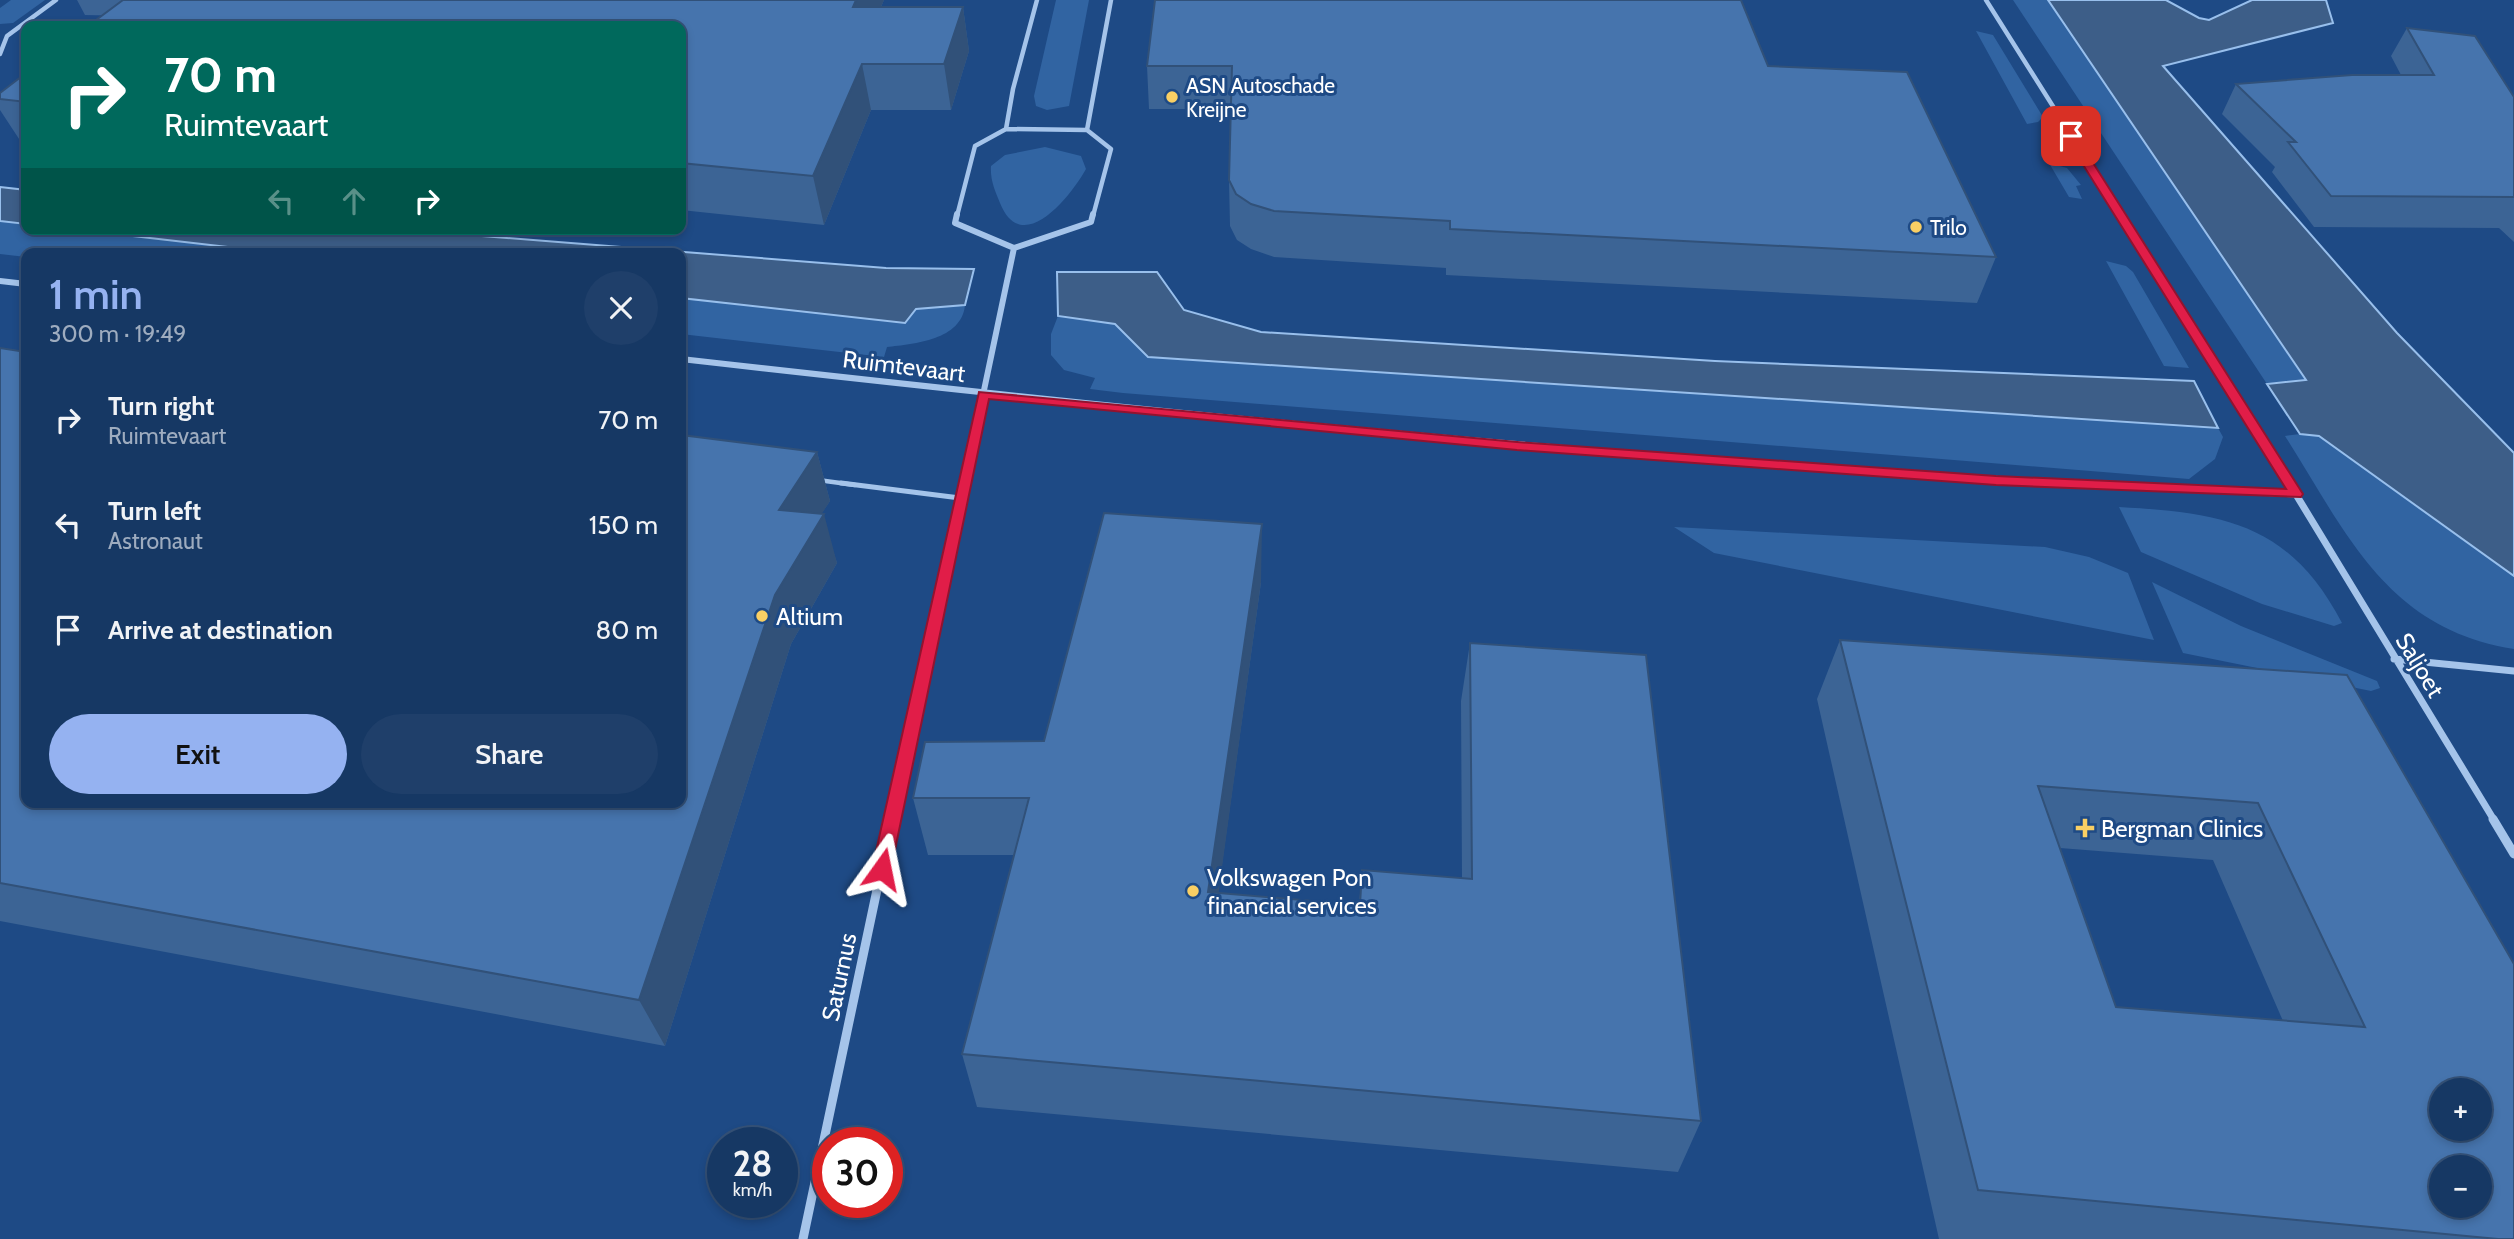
<!DOCTYPE html>
<html lang="en">
<head>
<meta charset="utf-8">
<style>
	:root { --surface:#163864; --page:#1f3f6a; --text:#f1f3f6; --muted:#9eacbf; --line:#355278; --accent:#95b2f1 }
	body { margin:0; font-family:Cabin,sans-serif; background:var(--page); color:var(--text); height:100vh; display:flex; flex-direction:column; font-size:26px; white-space:nowrap }
	* { box-sizing:border-box; margin:0 }
	p { font-size:23px; color:var(--muted) }
	.icon { flex:none; width:38px; height:38px; fill:none; stroke:currentColor; stroke-width:2; stroke-linecap:round; stroke-linejoin:round }
	.map { position:relative; flex:1; overflow:hidden }
	.drawer { position:absolute; left:21px; top:248px; width:665px; height:560px; display:flex; flex-direction:column; background:var(--surface); border-radius:14px; box-shadow:0 4px 10px #0003,0 0 0 2px var(--line) }
	.drawer>* { flex:none }
	.banner { position:absolute; left:21px; top:21px; width:665px; height:214px; border-radius:14px; box-shadow:0 4px 10px #0003,0 0 0 2px var(--line); background:#00695c; color:#fff; overflow:hidden }
	.controls { position:absolute; left:2429px; top:1078px; display:grid; gap:14px }
	.controls a { display:grid; place-items:center; width:63px; height:63px; border-radius:50%; background:var(--surface); box-shadow:0 4px 10px #0003,0 0 0 2px var(--line); font-size:35px }
	.speed { position:absolute; left:707px; top:1127px; display:flex; gap:14px; font-size:35px; font-weight:700; text-align:center }
	.speed>* { display:grid; place-content:center; width:91px; height:91px; border-radius:50%; background:var(--surface); box-shadow:0 4px 10px #0003,0 0 0 2px var(--line); line-height:1 }
	.speed small { font-size:18px; font-weight:400 }
	.speed .limit { border:10px solid #d22; background:#fff; color:#111 }
	.pin { position:absolute; display:grid; place-items:center; width:60px; height:60px; color:#fff; margin:-30px; border-radius:14px; box-shadow:0 4px 10px #0006 }
	.me { position:absolute; width:77px; margin:-38px; rotate:12deg; stroke-linejoin:round; filter:drop-shadow(0 0 5px #0008) }
	.turn { display:flex; align-items:center; gap:24px; height:147px; padding:0 28px; font-size:32px }
	.turn .icon { width:91px; height:91px; stroke-width:2.5 }
	.turn b { display:block; font-size:49px; line-height:60px }
	.lanes { display:flex; align-items:center; height:66px; padding:0 28px; background:#0003; justify-content:center; gap:35px; direction:ltr }
	.lanes .off { opacity:.35 }
	.round { display:grid; place-items:center; flex:none; width:74px; height:74px; border-radius:37px; background:var(--page) }
	.head { display:flex; align-items:center; justify-content:space-between; height:119px; padding:0 28px }
	h1 { font-size:42px; font-weight:600; line-height:52px; color:var(--accent) }
	.primary-button { display:flex; gap:14px; margin-top:auto; padding:14px 28px }
	.primary-button a { flex:1; height:80px; border-radius:42px; background:var(--accent); color:#111; font-size:28px; font-weight:600; line-height:80px; text-align:center }
	.primary-button a+a { background:var(--page); color:var(--text) }
	ul { padding:0; list-style:none }
	li { display:flex; align-items:center; gap:21px; height:105px; padding:0 28px }
	li div { flex:1 }
	li b { display:block; font-size:26px }
	li em { font-style:normal }
	.map>svg:first-child { display:block }
	.green { fill:#3164a2 }
	.water { fill:#3d5e88; stroke:#98bfec; stroke-width:2 }
	.lines { fill:none; stroke-linecap:round; stroke-linejoin:round }
	.lane-far1 { stroke:#a5c4ea; stroke-width:4.5 }
	.lane { stroke:#a5c4ea; stroke-width:5 }
	.street-far3 { stroke:#a5c4ea; stroke-width:4.5 }
	.street-far2 { stroke:#a5c4ea; stroke-width:6 }
	.street-far1 { stroke:#a5c4ea; stroke-width:7 }
	.street { stroke:#a5c4ea; stroke-width:9 }
	.wall { fill:#3c6495; fill-rule:evenodd }
	.shaded-wall { fill:#315179 }
	.building { fill:#4674ad; stroke:#315179; stroke-width:2; fill-rule:evenodd }
	.route { fill:#e11d48; stroke:#92132f; stroke-width:2 }
	.poi-dot { fill:#f9cf64; stroke:#1e4a85; stroke-width:2.5 }
	.labels { text-anchor:middle; dominant-baseline:central; stroke-width:6; stroke-linejoin:round; paint-order:stroke }
	.far-poi-label { font-size:21px; fill:#fff; stroke:#1e4a85; text-anchor:start }
	.street-label { font-size:24px; fill:#fff; stroke:#1e4a85 }
	.poi-label { font-size:24px; fill:#fff; stroke:#1e4a85; text-anchor:start }
</style>
</head>
<body>
<div class="map">
<svg width="2514" height="1239" viewBox="0 0 2514 1239">
	<rect width="100%" height="100%" fill="#1e4a85"/>
	<!-- green -->
	<path class="green" d="M11 0H45L13 23 0 24V8Z
		M1056 0H1089L1069 106 1047 110 1036 106 1034 96Z
		M2013 0H2048L2306 381 2267 384Z
		M1976 31 1993 35 2043 117 2038 122 2027 124Z
		M1045 147 1081 156 1086 169C1071 196 1022 258 1000 203 995 191 990 180 991 166L1005 155Z
		M2049 163 2067 168 2081 185 2076 186 2082 199 2069 197Z
		M0 221 26 224V229H72L289 254H26V257L0 254Z
		M2106 261 2126 266 2133 272 2189 368 2164 366Z
		M681 298 905 323 916 309 965 305C962 340 914 344 887 347L884 357 681 334Z
		M1058 316 1115 324 1148 357 2218 428 2223 437 2215 459 2189 479 1123 393 1090 389 1095 378 1064 370 1051 355V334Z
		M2300 434 2319 436 2514 576V649C2387 629 2347 534 2285 436Z
		M2119 507C2222 513 2289 522 2342 623L2334 626 2262 604 2141 552Z
		M1674 527 2045 547 2089 557 2128 573 2154 640 1714 553Z
		M2152 582 2241 626 2377 681 2380 688 2371 691 2183 653Z"/>
	<!-- water -->
	<path class="water" d="M2048 0H2166L2199 18 2209 20 2252 0H2326L2333 23 2163 66 2397 333 2514 453V576L2319 436 2300 434 2267 384 2306 380Z
		M0 187 26 190V224L0 221Z
		M72 229H394L886 268 974 269 965 305 916 309 905 323 681 298V254H289Z
		M1057 272H1157L1184 310 1261 332 1715 361 2194 381 2218 428 1148 357 1115 324 1058 316Z"/>
	<g class="lines">
		<!-- lane-far1 -->
		<path class="lane-far1" d="M818 480 855 485"/>
		<!-- lane -->
		<path class="lane" d="M841 483 960 498"/>
		<!-- street-far3 -->
		<path class="street-far3" d="M1986 0 2122 216
			M0 54 7 36 56 0
			M1006 129 1087 130
			M957 216 975 146 1006 129 1013 89 1037 0
			M1093 216 1111 149 1087 130 1111 0"/>
		<!-- street-far2 -->
		<path class="street-far2" d="M957 214 955 223 1014 248 1091 222 1093 214
			M2120 214 2290 485
			M0 281 26 284
			M681 359C1156 413 1632 461 2109 485
			M964 485 1014 248"/>
		<!-- street-far1 -->
		<path class="street-far1" d="M2077 483 2296 494
			M2289 483 2494 820
			M2394 659 2514 671
			M892 820 964 483"/>
		<!-- street -->
		<path class="street" d="M2493 819 2514 854
			M803 1239 892 819"/>
	</g>
	<!-- wall -->
	<path class="wall" d="M77 0H884L881 7H963L969 51 951 110H871L824 225 681 210V26L85 15Z
		M2407 28 2514 97V242L2499 228 2314 227 2272 172 2275 167 2222 114 2236 84 2401 75 2391 56Z
		M1147 66H1768L1996 257 1977 303 1446 275V268L1274 257 1251 249 1237 240 1230 226 1229 180 1231 109H1149Z
		M26 73V146L23 145 0 110V93Z
		M0 348 817 452 830 501 821 514 837 563 791 644 665 1046 0 921Z
		M1261 582 1218 893 1359 905 1362 870 1462 879 1461 701 1470 643 1701 1121 1678 1172 977 1107 962 1054 1014 855H928L913 798 1044 741Z
		M1840 640 2347 675 2514 1239H1939L1817 699ZM2060 848 2213 860 2283 1021 2116 1007Z"/>
	<!-- shaded-wall -->
	<path class="shaded-wall" d="M856 0H884L861 52 853 7Z
		M963 7 969 51 951 110 944 64Z
		M862 64 871 110 824 225 813 176Z
		M817 452 830 501 793 559 779 510Z
		M824 514 837 563 791 644 665 1046 639 1000 775 595Z
		M1262 524 1261 582 1211 948 1208 892Z"/>
	<!-- building -->
	<path class="building" d="M123 0H856L853 7H963L944 64H862L813 176 681 163V26H88Z
		M1155 0H1741L1768 66 1907 72 1996 257 1450 229V221L1274 211 1251 204 1236 194 1229 180 1232 66H1147Z
		M2407 28 2475 36 2514 97V197L2331 196 2288 142H2296L2236 84 2352 75H2434Z
		M26 73V102L0 99V93Z
		M0 348 26 352V803H681V435L817 452 779 510 824 514 775 595 639 1000 0 883Z
		M1104 513 1262 524 1208 892 1360 905 1362 870 1472 879 1470 643 1646 655 1701 1121 962 1054 1029 798H913L925 742 1044 741Z
		M1840 640 2347 675 2514 964V1239H2498L1978 1190ZM2038 786 2258 803 2365 1027 2116 1007ZM2441 1090H2480V1129H2441ZM2441 1167H2480V1206H2441Z"/>
	<!-- route -->
	<path class="route" d="M2071 133 2076 136 2303 494 2301 497 1996 485 1517 450 989 399 891 869 888 874H875L872 869 979 392 1517 442 1996 476 2286 489 2065 136Z"/>
	<!-- markers -->
	<g class="poi-dot">
		<circle cx="1172" cy="97" r="7"/>
		<circle cx="1916" cy="227" r="7"/>
		<circle cx="762" cy="616" r="7"/>
		<path d="M2081.5 817.5h7v7h7v7h-7v7h-7v-7h-7v-7h7z"/>
		<circle cx="1193" cy="891" r="7"/>
	</g>
	<g class="labels">
		<!-- far-poi labels -->
		<g class="far-poi-label">
			<text x="1186" y="85">ASN Autoschade<tspan x="1186" dy="24">Kreijne</tspan></text>
			<text x="1930" y="227">Trilo</text>
		</g>
		<!-- street labels -->
		<g class="street-label">
			<text transform="translate(904 366) rotate(7)">Ruimtevaart</text>
			<text transform="translate(2420 665) rotate(59)">Saljoet</text>
			<text transform="translate(839 977) rotate(-78)">Saturnus</text>
		</g>
		<!-- poi labels -->
		<g class="poi-label">
			<text x="776" y="616">Altium</text>
			<text x="2101" y="828">Bergman Clinics</text>
			<text x="1207" y="877">Volkswagen Pon<tspan x="1207" dy="28">financial services</tspan></text>
		</g>
	</g>
</svg>
<div class="controls">
<a>+</a>
<a>−</a>
</div>
<div class="speed"><div>28<small>km/h</small></div><div class="limit">30</div></div>
<div class="pin" style="left:2071px;top:136px;background:#d93025"><svg class="icon" aria-label="arrive" viewBox="0 0 24 24"><path d="M6 21V4h12l-3 4 3 4H6"/></svg></div>
<svg class="me" style="left:882px;top:869px" viewBox="-20 -20 40 40"><path d="M0-17L14 15 0 8-14 15z" fill="#e11d48" stroke="#fff" stroke-width="4"/></svg>
<div class="banner">
<div class="turn"><svg class="icon" aria-label="right" viewBox="0 0 24 24"><path d="M7 20v-9h11M14 6l5 5-5 5"/></svg><div><b>70 m</b>Ruimtevaart</div></div>
<div class="lanes"><svg class="icon off" aria-label="left" viewBox="0 0 24 24"><path d="M17 20v-9H6M10 6l-5 5 5 5"/></svg><svg class="icon off" aria-label="ahead" viewBox="0 0 24 24"><path d="M12 20V5M6 11l6-6 6 6"/></svg><svg class="icon" aria-label="right" viewBox="0 0 24 24"><path d="M7 20v-9h11M14 6l5 5-5 5"/></svg></div>
</div>
<section class="drawer">
<div class="head"><div><h1>1 min</h1><p>300 m · 19:49</p></div><a class="round"><svg class="icon" aria-label="close" viewBox="0 0 24 24"><path d="M6 6l12 12M18 6L6 18"/></svg></a></div>
<ul>
<li><svg class="icon" aria-label="right" viewBox="0 0 24 24"><path d="M7 20v-9h11M14 6l5 5-5 5"/></svg><div><b>Turn right</b><p>Ruimtevaart</p></div><em>70 m</em></li>
<li><svg class="icon" aria-label="left" viewBox="0 0 24 24"><path d="M17 20v-9H6M10 6l-5 5 5 5"/></svg><div><b>Turn left</b><p>Astronaut</p></div><em>150 m</em></li>
<li><svg class="icon" aria-label="arrive" viewBox="0 0 24 24"><path d="M6 21V4h12l-3 4 3 4H6"/></svg><div><b>Arrive at destination</b></div><em>80 m</em></li>
</ul>
<div class="primary-button"><a>Exit</a><a>Share</a></div>
</section>
</div>
</body>
</html>
